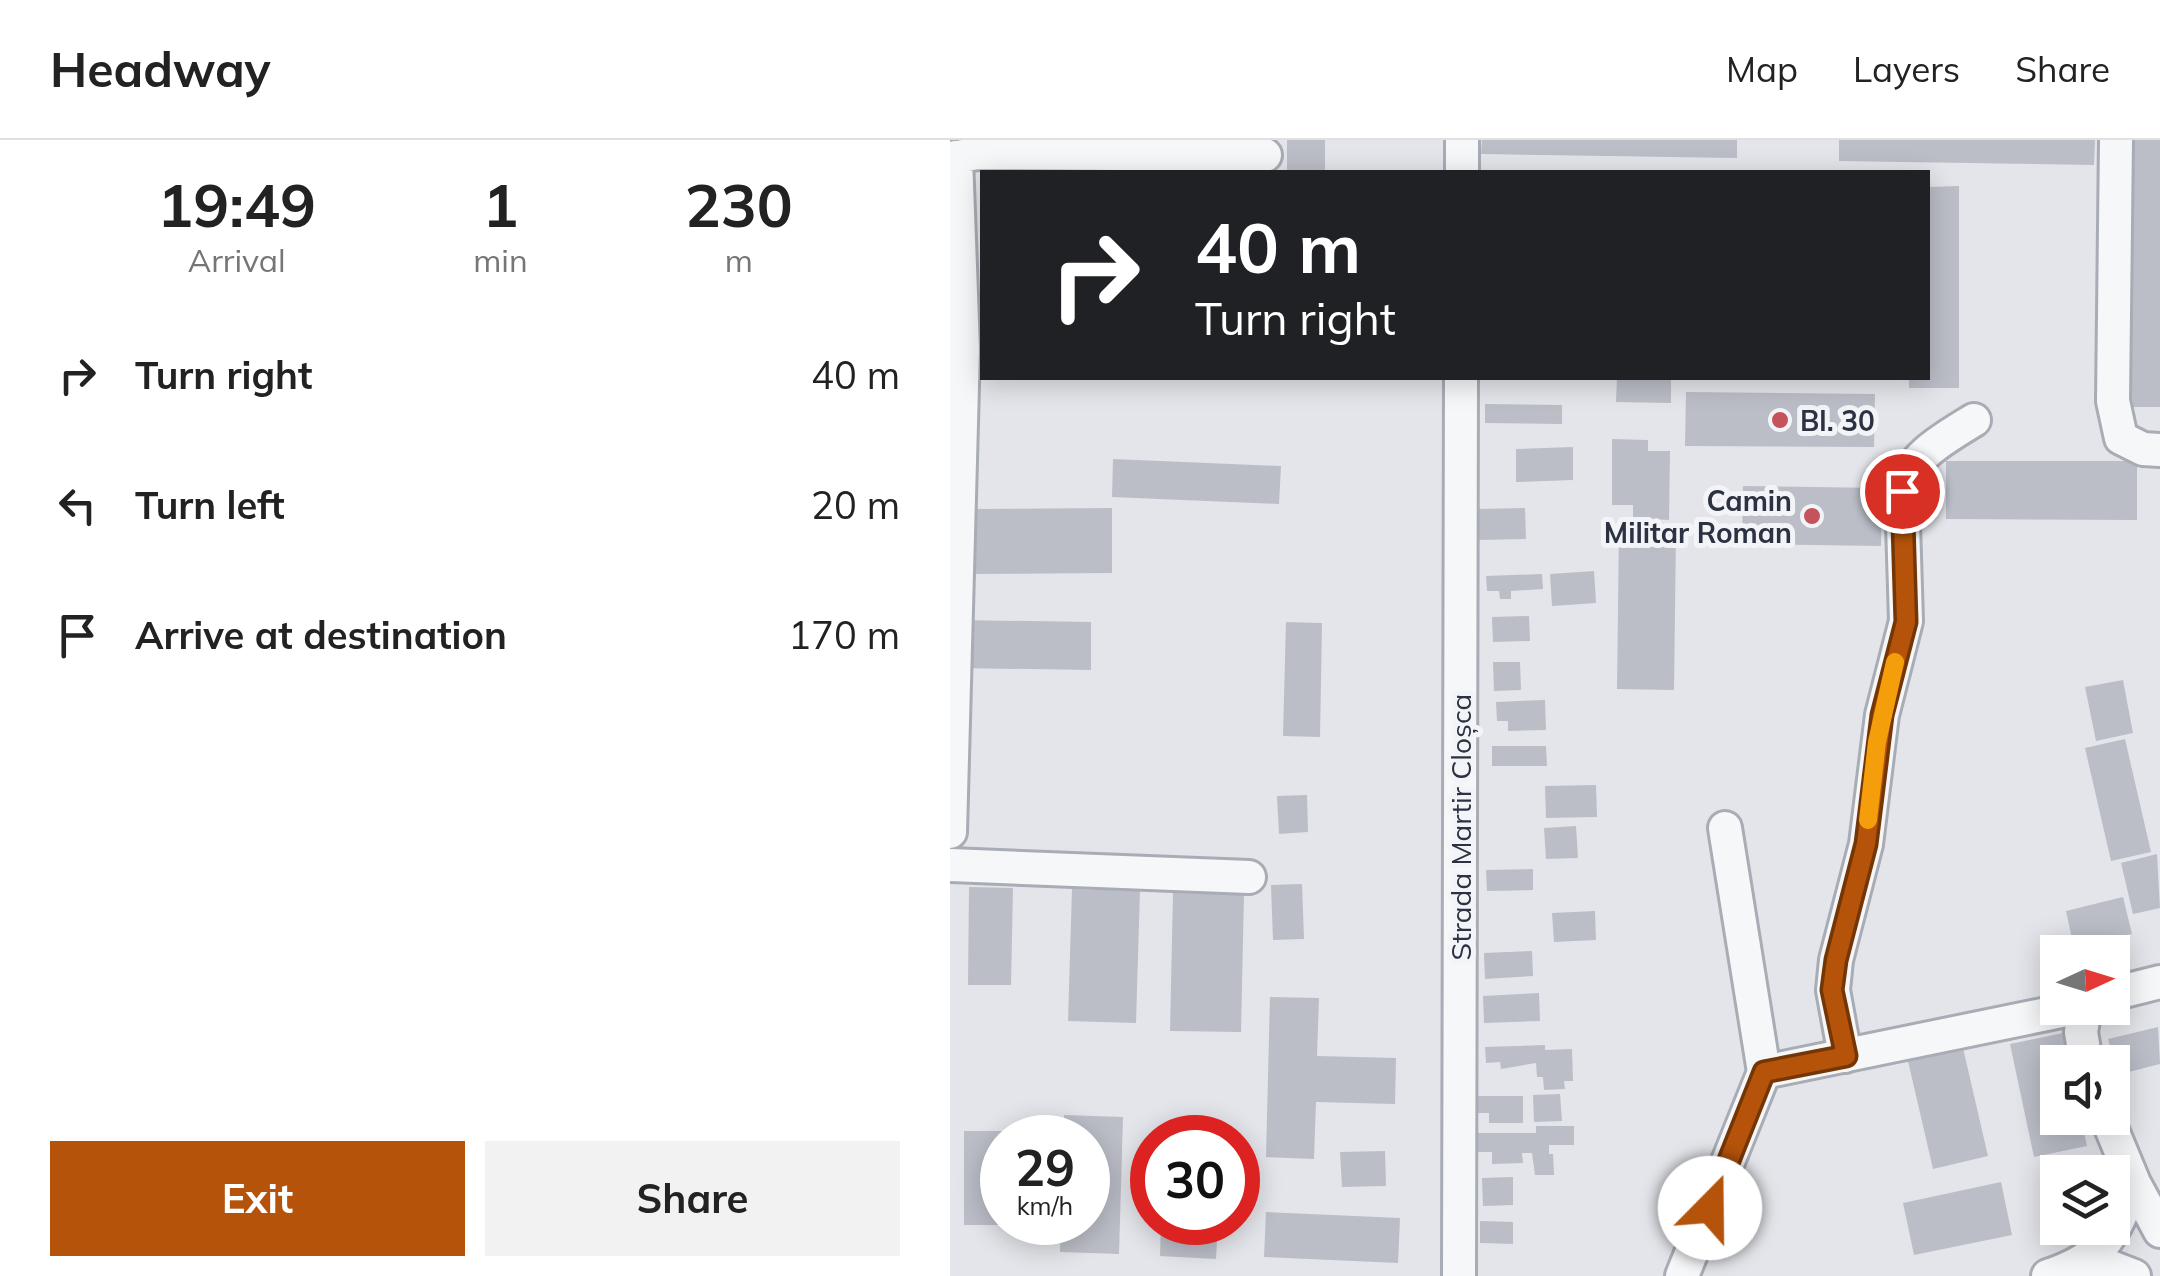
<!DOCTYPE html>
<html lang="en">
<head>
<meta charset="utf-8">
<style>
	:root { --surface:#fff; --page:#f2f2f2; --text:#222; --muted:#767676; --line:#e0e0e0; --accent:#b45309 }
	body { margin:0; font-family:Mulish,sans-serif; background:var(--page); color:var(--text); height:100vh; display:flex; flex-direction:column; font-size:38px; white-space:nowrap }
	* { box-sizing:border-box; margin:0 }
	p { font-size:32px; color:var(--muted) }
	.icon { flex:none; width:55px; height:55px; fill:none; stroke:currentColor; stroke-width:2; stroke-linecap:round; stroke-linejoin:round }
	.map { position:relative; flex:1; overflow:hidden }
	.sheet { display:flex; flex-direction:column; background:var(--surface); width:950px }
	.sheet>* { flex:none }
	.hud { position:absolute; left:30px; top:30px; width:950px; height:210px; border-radius:0px; box-shadow:0 5px 25px #0003; background:#202124; color:#fff; overflow:hidden }
	.needle { width:65px; rotate:86deg }
	.tools { position:absolute; left:1090px; top:795px; display:grid; gap:20px }
	.tools a { display:grid; place-items:center; width:90px; height:90px; border-radius:0px; background:var(--surface); box-shadow:0 5px 25px #0003; font-size:50px }
	.speed { position:absolute; left:30px; top:975px; display:flex; gap:20px; font-size:50px; font-weight:700; text-align:center }
	.speed>* { display:grid; place-content:center; width:130px; height:130px; border-radius:50%; background:var(--surface); box-shadow:0 5px 25px #0003; line-height:1 }
	.speed small { font-size:25px; font-weight:400 }
	.speed .limit { border:15px solid #d22; background:#fff; color:#111 }
	.pin { position:absolute; display:grid; place-items:center; width:85px; height:85px; color:#fff; margin:-42px; border:5px solid #fff; border-radius:50%; box-shadow:0 2px 10px #0007 }
	.me { position:absolute; width:110px; margin:-55px; rotate:22deg; stroke-linejoin:round; filter:drop-shadow(0 0 8px #0008) }
	.turn { display:flex; align-items:center; gap:35px; height:210px; padding:0 50px; font-size:45px }
	.turn .icon { width:130px; height:130px; stroke-width:2.5 }
	.turn b { display:block; font-size:70px; line-height:85px }
	.eta { display:flex; justify-content:space-evenly; align-items:center; height:170px; text-align:center }
	.eta b { font-size:60px; font-weight:700; line-height:70px }
	.cta { display:flex; gap:20px; margin-top:auto; padding:20px 50px }
	.cta a { flex:1; height:115px; border-radius:0px; background:var(--accent); color:#fff; font-size:40px; font-weight:700; line-height:115px; text-align:center }
	.cta a+a { background:var(--page); color:var(--text) }
	ul { padding:0; list-style:none }
	li { display:flex; align-items:center; gap:30px; height:130px; padding:0 50px }
	li div { flex:1 }
	li b { display:block; font-size:38px }
	li em { font-style:normal }
	header { display:flex; align-items:center; gap:60px; box-sizing:border-box; height:140px; padding:0 50px; background:var(--surface); border-bottom:2px solid var(--line) }
	header strong { font-size:48px }
	nav { display:flex; gap:55px; margin-inline-start:auto; font-size:35px }
	main { display:flex; flex:1; min-height:0 }
	.map>svg:first-child { display:block }
	.building { fill:#bbbec7 }
	.lines { fill:none; stroke-linecap:round; stroke-linejoin:round }
	.minor-casing { stroke:#a8acb4; stroke-width:38 }
	.minor { stroke:#f6f7f9; stroke-width:32 }
	.route-casing { stroke:#753606; stroke-width:25 }
	.route { stroke:#b45309; stroke-width:18 }
	.slow { stroke:#f59e0b; stroke-width:18 }
	.poi-dot { fill:#c5535b; stroke:#f3f4f8; stroke-width:4 }
	.labels { text-anchor:middle; dominant-baseline:central; stroke-width:10; stroke-linejoin:round; paint-order:stroke }
	.poi-label { font-size:28px; font-weight:bold; fill:#2c3241; stroke:#f3f4f8; text-anchor:start }
	.street-label { font-size:28px; fill:#2c3241; stroke:#f3f4f8 }
</style>
</head>
<body>
<header>
<strong>Headway</strong>
<nav><a>Map</a><a>Layers</a><a>Share</a></nav>
</header>
<main>
<section class="sheet">
<div class="eta">
<div><b>19:49</b><p>Arrival</p></div>
<div><b>1</b><p>min</p></div>
<div><b>230</b><p>m</p></div>
</div>
<ul>
<li><svg class="icon" aria-label="right" viewBox="0 0 24 24"><path d="M7 20v-9h11M14 6l5 5-5 5"/></svg><div><b>Turn right</b></div><em>40 m</em></li>
<li><svg class="icon" aria-label="left" viewBox="0 0 24 24"><path d="M17 20v-9H6M10 6l-5 5 5 5"/></svg><div><b>Turn left</b></div><em>20 m</em></li>
<li><svg class="icon" aria-label="arrive" viewBox="0 0 24 24"><path d="M6 21V4h12l-3 4 3 4H6"/></svg><div><b>Arrive at destination</b></div><em>170 m</em></li>
</ul>
<div class="cta"><a>Exit</a><a>Share</a></div>
</section>
<div class="map">
<svg width="1210" height="1136" viewBox="0 0 1210 1136">
	<rect width="100%" height="100%" fill="#e3e5ea"/>
	<!-- building -->
	<path class="building" d="M337 0H375V32H337Z
		M532 0H787V18L531 14Z
		M889 0H1145L1144 25 889 21Z
		M1180 0H1210V267H1181Z
		M1009 46V248H959V238H978V47Z
		M667 238H721V263L666 262Z
		M736 252 925 254 924 307 735 306Z
		M535 264 612 265V284L535 283Z
		M662 299 698 300V311H720L719 380 683 378V365H662Z
		M623 307V340L566 342V309Z
		M163 319 331 326 329 364 162 357Z
		M996 321H1187V380L996 379Z
		M793 346 932 348 931 406 792 404Z
		M162 368V433L18 434 17 369Z
		M575 368 576 399 527 400V369Z
		M669 388 726 389 724 550 667 549Z
		M644 431 646 463 602 466 600 434Z
		M592 434 593 449 561 451V459H550L549 451H537L536 436Z
		M579 476 580 501 543 502 542 477Z
		M9 480 141 482V530L8 528Z
		M336 482 372 483 370 597 333 596Z
		M543 522H570L571 550 544 551Z
		M1173 540 1183 593 1146 601 1135 547Z
		M595 560 596 590 558 591V581H547L546 562Z
		M1175 599 1201 712 1161 721 1135 608Z
		M542 606H596L597 626H542Z
		M646 645 647 677 596 678 595 646Z
		M357 655 358 692 329 694 327 656Z
		M626 686 628 718 596 719 594 688Z
		M1207 714 1210 768 1183 774 1171 723Z
		M583 729V750L537 751 536 730Z
		M352 744 354 799 323 800 321 745Z
		M19 747 63 748 61 845H18Z
		M122 749 190 751 186 883 118 881Z
		M223 753 294 754 291 892 220 891Z
		M1173 757 1182 794 1124 808 1116 771Z
		M645 771 646 800 604 802 602 773Z
		M582 811 583 836 535 839 534 813Z
		M589 853 590 881 534 883 533 856Z
		M320 857 369 858 367 916 446 918 445 964 366 962 364 1019 316 1017Z
		M1208 887 1210 924 1167 935 1158 899Z
		M1113 893 1119 922H1108V978H1131L1137 1006 1084 1017 1060 904Z
		M595 905V910L622 909 623 941H614L615 949 594 950 593 937H587L586 923 551 929 550 922 536 923 535 907Z
		M1013 908 1038 1016 983 1029 958 921Z
		M610 954 612 981 584 982 583 955Z
		M528 956H573V983H539V973H528Z
		M114 975 173 977 169 1114 110 1112 111 1082H138V998H113Z
		M216 983 273 985 272 998H215Z
		M586 986H624V1005H599V1014H603L604 1035H585L582 1013H572L573 1023 542 1024V1012H526V993H586Z
		M14 991H59V998H52V1085H14Z
		M435 1011 436 1046 392 1047 390 1012Z
		M563 1037V1065L533 1066 532 1038Z
		M1051 1042 1062 1095 964 1115 953 1063Z
		M316 1072 450 1078 448 1123 314 1117Z
		M530 1081 563 1082V1104L530 1103Z
		M211 1082H268L266 1119 210 1116Z"/>
	<g class="lines">
		<defs>
			<path id="minor" d="M1166 0 1163 261 1171 298 1193 309 1210 310
				M0 19 27 13 315 15
				M512 32V0
				M775 688 814 932
				M0 692 13 209 6 17
				M0 725 299 737
				M1162 854 1210 842
				M1135 868 1131 892 1136 922
				M895 916 883 850 886 820 916 704 932 575 956 481 952 351C959 317 995 298 1024 280
				M1157 978 1184 1043 1210 1091
				M1140 1119 1184 1136
				M509 1136 511 238
				M732 1136 814 932 1126 868
				M1098 1136C1156 1116 1162 1097 1184 1043"/>
		</defs>
		<!-- minor casing -->
		<use href="#minor" class="minor-casing"/>
		<!-- minor -->
		<use href="#minor" class="minor"/>
	</g>
	<g class="lines">
		<defs>
			<path id="route" d="M760 1068 814 932 896 916 882 850 886 820 916 704 932 575 956 482 952 351"/>
		</defs>
		<!-- route casing -->
		<use href="#route" class="route-casing"/>
		<!-- route -->
		<use href="#route" class="route"/>
		<!-- slow -->
		<path class="slow" d="M918 680 927 602 945 522"/>
	</g>
	<!-- markers -->
	<g class="poi-dot">
		<circle cx="830" cy="280" r="10"/>
		<circle cx="862" cy="376" r="10"/>
	</g>
	<g class="labels">
		<!-- poi labels -->
		<g class="poi-label">
			<text x="850" y="280">Bl. 30</text>
			<text x="842" y="360" text-anchor="end">Camin<tspan x="842" dy="32">Militar Roman</tspan></text>
		</g>
		<!-- street labels -->
		<g class="street-label">
			<text transform="translate(510 687) rotate(-90)">Strada Martir Cloșca</text>
		</g>
	</g>
</svg>
<div class="tools">
<a><svg class="needle" viewBox="-14 -14 28 28"><path d="M0-13l5 13h-10z" fill="#e53935"/><path d="M0 13l5-13h-10z" fill="#767676"/></svg></a>
<a><svg class="icon" aria-label="sound" viewBox="0 0 24 24"><path d="M4 9h4l5-4v14l-5-4H4zM17 9q2 3 0 6"/></svg></a>
<a><svg class="icon" aria-label="layers" viewBox="0 0 24 24"><path d="M12 4l9 5-9 5-9-5zM3 14l9 5 9-5"/></svg></a>
</div>
<div class="speed"><div>29<small>km/h</small></div><div class="limit">30</div></div>
<div class="pin" style="left:952px;top:351px;background:#d93025"><svg class="icon" aria-label="arrive" viewBox="0 0 24 24"><path d="M6 21V4h12l-3 4 3 4H6"/></svg></div>
<svg class="me" style="left:760px;top:1068px" viewBox="-20 -20 40 40"><circle r="19" fill="#fff"/><path d="M0-13L10 11 0 6-10 11z" fill="#b45309"/></svg>
<div class="hud">
<div class="turn"><svg class="icon" aria-label="right" viewBox="0 0 24 24"><path d="M7 20v-9h11M14 6l5 5-5 5"/></svg><div><b>40 m</b>Turn right</div></div>
</div>
</div>
</main>
</body>
</html>
